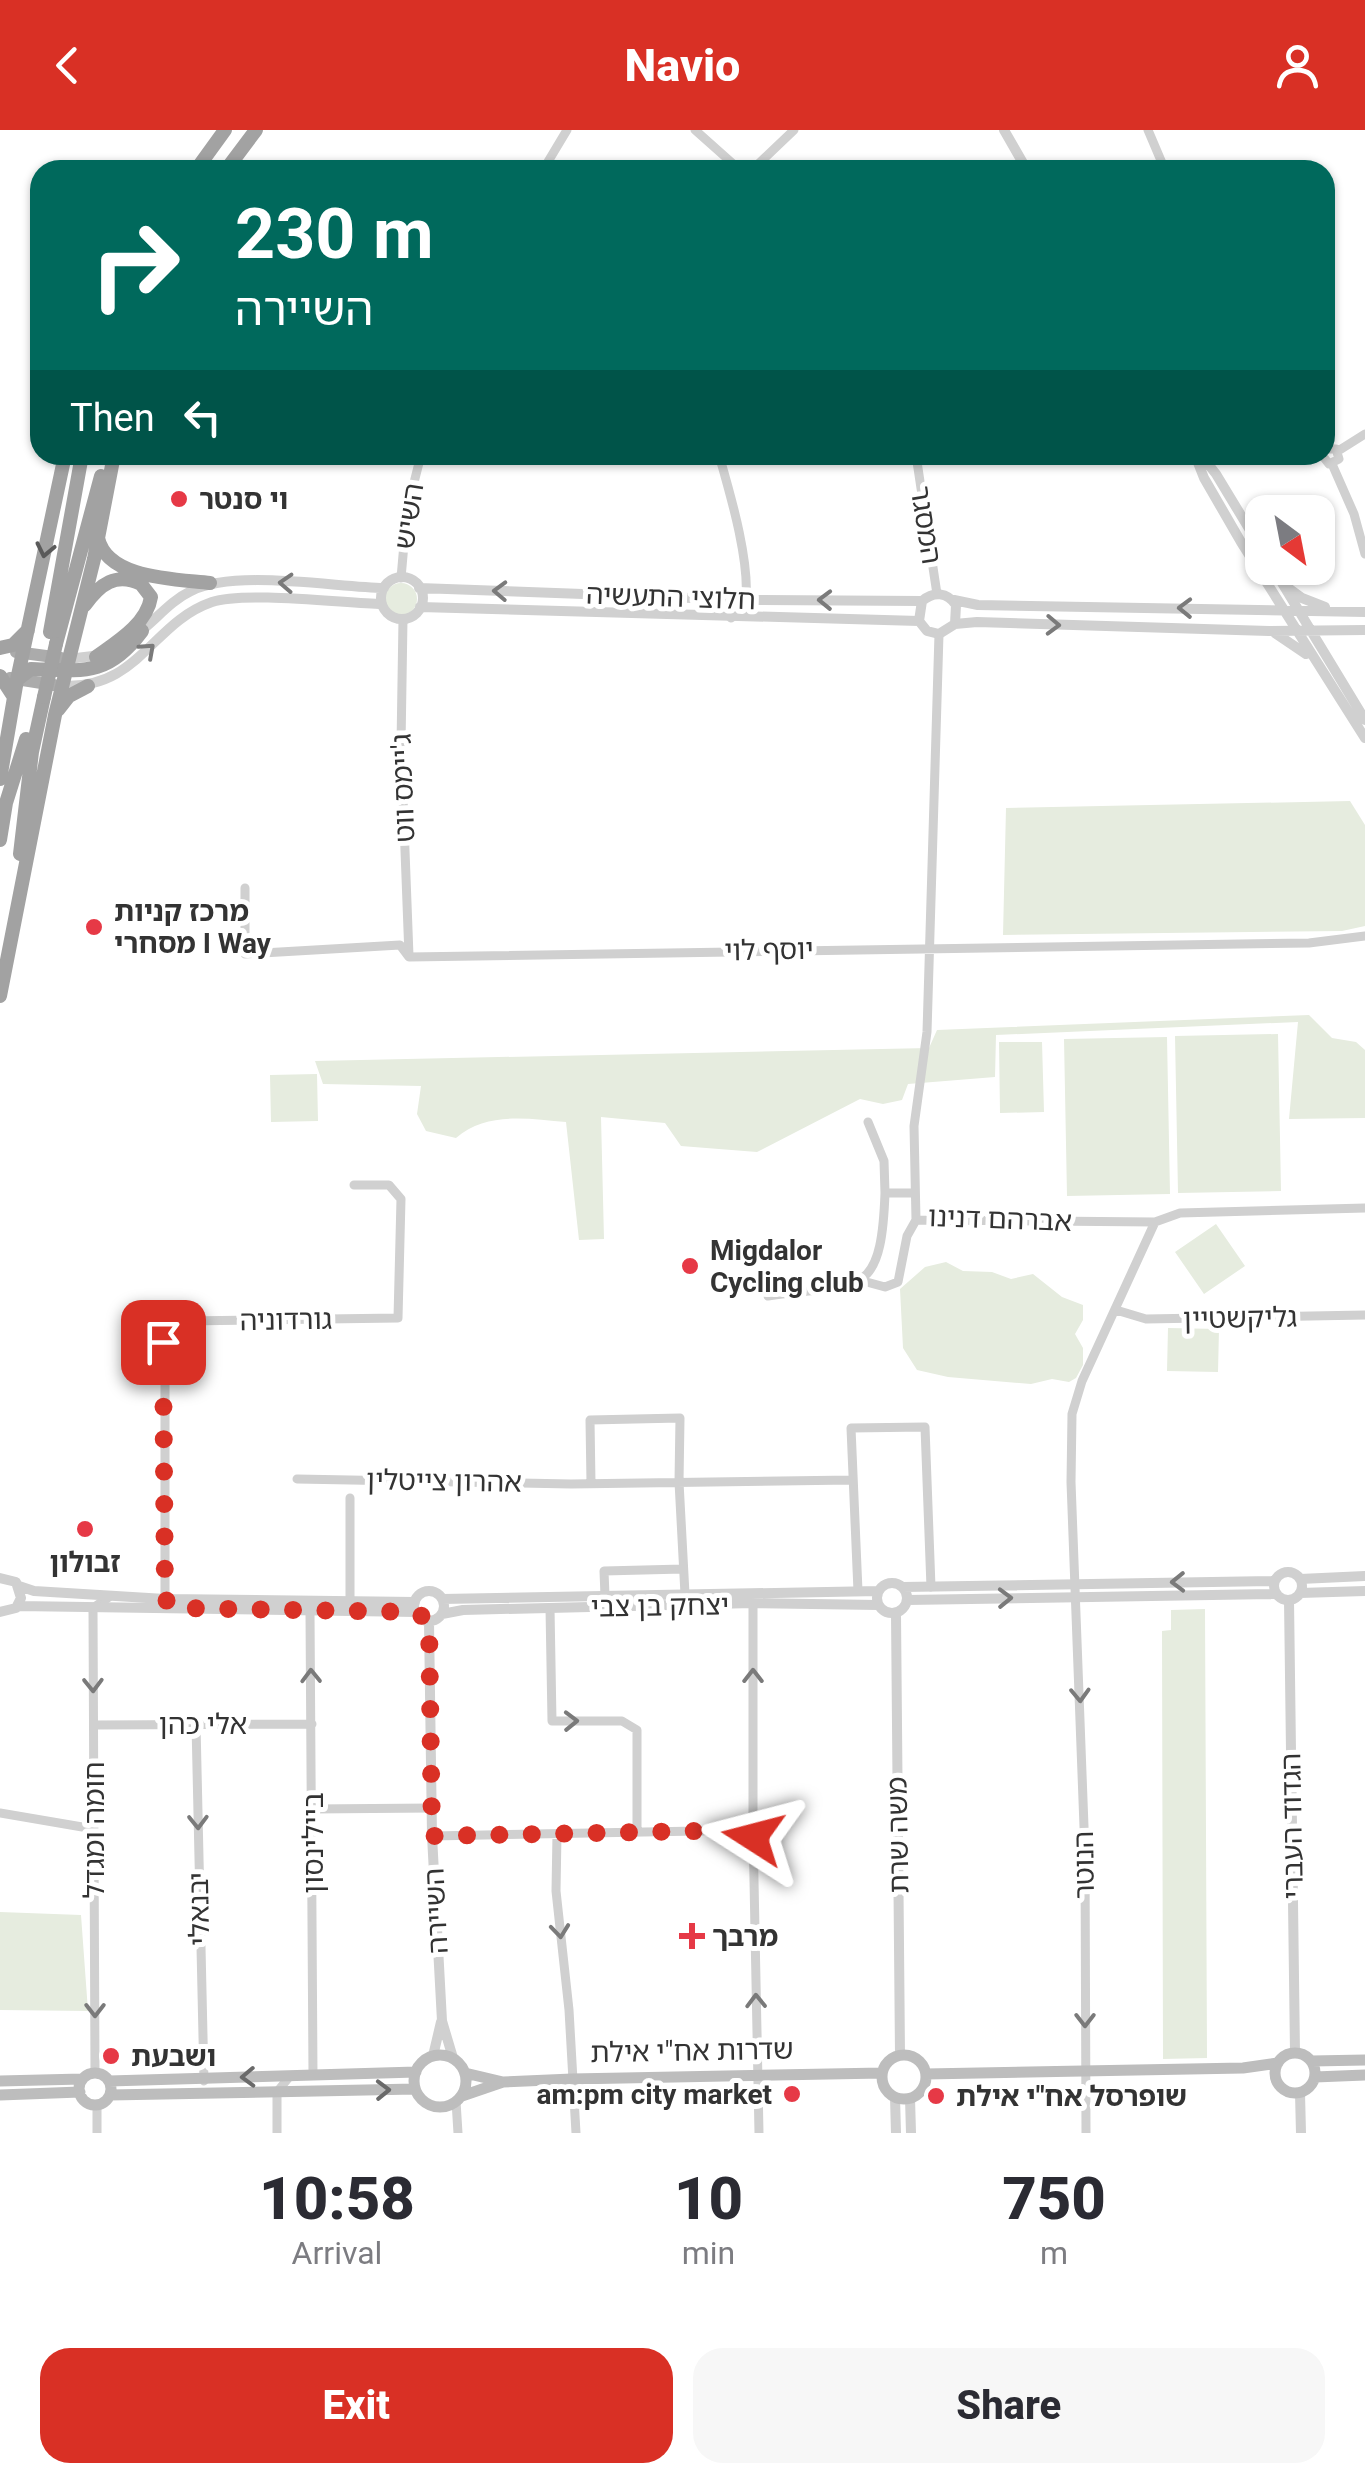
<!DOCTYPE html>
<html lang="en">
<head>
<meta charset="utf-8">
<style>
	:root { --surface:#fff; --page:#f7f7f7; --text:#2b2b33; --muted:#7c7c81; --accent:#d93025 }
	body { margin:0; font-family:Roboto,"Noto Sans Hebrew",sans-serif; background:var(--page); color:var(--text); height:100vh; display:flex; flex-direction:column; font-size:38px; white-space:nowrap }
	* { box-sizing:border-box; margin:0 }
	p { font-size:32px; color:var(--muted) }
	.icon { flex:none; width:55px; height:55px; fill:none; stroke:currentColor; stroke-width:2; stroke-linecap:round; stroke-linejoin:round }
	.map { position:relative; height:2003px; overflow:hidden }
	.details { display:flex; flex-direction:column; background:var(--surface); flex:1 }
	.details>* { flex:none }
	.guide { position:absolute; left:30px; top:30px; width:1305px; height:305px; border-radius:30px; box-shadow:0 2px 8px #0004; background:#00695c; color:#fff; overflow:hidden }
	.needle { width:65px; rotate:148deg }
	.tools { position:absolute; left:1245px; top:365px; display:grid; gap:20px }
	.tools a { display:grid; place-items:center; width:90px; height:90px; border-radius:20px; background:var(--surface); box-shadow:0 2px 8px #0004; font-size:50px }
	.pin { position:absolute; display:grid; place-items:center; width:85px; height:85px; color:#fff; margin:-42px; border-radius:20px; box-shadow:0 5px 15px #0006 }
	.me { position:absolute; width:110px; margin:-55px; rotate:279deg; stroke-linejoin:round; filter:drop-shadow(0 0 8px #0008) }
	.turn { display:flex; align-items:center; gap:35px; height:210px; padding:0 40px; font-size:45px }
	.turn .icon { width:130px; height:130px; stroke-width:2.5 }
	.turn b { display:block; font-size:70px; line-height:85px }
	.then { display:flex; align-items:center; height:95px; padding:0 40px; background:#0003; gap:20px; font-size:38px }
	.eta { display:flex; justify-content:space-evenly; align-items:center; height:170px; text-align:center }
	.eta b { font-size:60px; font-weight:800; line-height:70px }
	.cta { display:flex; gap:20px; margin-top:auto; padding:20px 40px }
	.cta a { flex:1; height:115px; border-radius:30px; background:var(--accent); color:#fff; font-size:40px; font-weight:800; line-height:115px; text-align:center }
	.cta a+a { background:var(--page); color:var(--text) }
	header { display:flex; justify-content:space-between; align-items:center; height:130px; padding:0 40px; background:var(--accent); color:#fff; font-size:45px; font-weight:800 }
	.map>svg:first-child { display:block }
	.green { fill:#e6ecdf }
	.lines { fill:none; stroke-linecap:round; stroke-linejoin:round }
	.minor { stroke:#d0d0d0; stroke-width:9 }
	.tertiary { stroke:#d0d0d0; stroke-width:10 }
	.secondary { stroke:#bdbdbd; stroke-width:11 }
	.primary { stroke:#ababab; stroke-width:12 }
	.trunk { stroke:#a2a2a2; stroke-width:14 }
	.trunk-bridge { stroke:#a2a2a2; stroke-width:14 }
	.oneway { stroke:#5a5a5a }
	.oneway2 { stroke:#7a7a7a }
	.oneway3 { stroke:#6a6a6a }
	.route { stroke:#d93025; stroke-width:18; stroke-dasharray:0 32.4 }
	.poi-dot { fill:#e63946; stroke:#fff; stroke-width:4 }
	.labels { text-anchor:middle; dominant-baseline:central; stroke-width:10; stroke-linejoin:round; paint-order:stroke }
	.poi-label { font-size:28px; font-weight:bold; fill:#333; stroke:#fff; text-anchor:start }
	.street-label { font-size:28px; fill:#333; stroke:#fff }
</style>
</head>
<body>
<header><svg class="icon" aria-label="back" viewBox="0 0 24 24"><path d="M15 5l-7 7 7 7"/></svg>Navio<svg class="icon" aria-label="person" viewBox="0 0 24 24"><circle cx="12" cy="8" r="4"/><path d="M4 21q1-7 8-7t8 7"/></svg></header>
<div class="map">
<svg width="1365" height="2003" viewBox="0 0 1365 2003">
	<rect width="100%" height="100%" fill="#fff"/>
	<!-- green -->
	<path class="green" d="M385 469a16 16 0 1 1 32 0a16 16 0 1 1-32 0Z
		M1350 671 1365 695V796L1342 801 1003 805 1006 678Z
		M1309 885 1332 908 1356 912 1365 920V988L1289 989 1298 892 996 905 995 947 908 954 902 970 883 974 860 969 757 1022 681 1016 665 993 601 987 604 1109 579 1110 566 992C528 989 487 981 456 1008L426 1001 417 984 421 956 323 954 315 931 929 918 937 900Z
		M1278 904 1281 1061 1178 1063 1175 906Z
		M1167 907 1170 1064 1067 1066 1064 909Z
		M999 912H1042L1044 982 1000 983Z
		M317 944 318 991 271 992 270 945Z
		M1216 1094 1245 1136 1204 1164 1175 1122Z
		M946 1132 963 1141 992 1142 1011 1149 1033 1144 1062 1167 1083 1175V1190L1075 1204 1083 1218V1235L1076 1248 1069 1252 1052 1249 1031 1254 948 1247 917 1240 903 1218 900 1159 925 1137Z
		M1168 1198 1219 1199 1218 1242 1167 1241Z
		M1205 1479 1207 1928 1163 1929 1162 1501 1171 1500V1480Z
		M0 1782 81 1785 88 1881 0 1880Z"/>
	<g class="lines">
		<!-- minor -->
		<path class="minor" d="M695 0 740 40
			M1148 0 1165 40
			M543 40 567 0
			M752 40 794 0
			M1338 321 1365 304
			M719 325C730 363 752 437 745 476L731 488
			M916 325 937 464
			M1322 325 1329 334 1339 329 1336 319H1325
			M1332 334 1354 384 1365 424
			M401 448 407 380 421 325
			M403 489 401 615 409 826
			M939 504 927 902 914 996 916 1090 1155 1092 1180 1083 1365 1078
			M245 758V824L400 815 409 827 1309 813 1365 806
			M868 992 884 1031 885 1063
			M863 1151 885 1157 898 1152 907 1106 916 1090
			M768 1166C859 1152 881 1172 885 1063H914
			M1116 1180 1146 1189 1365 1185
			M297 1349 571 1354 852 1350
			M591 1353 590 1290 680 1288 679 1352 685 1464
			M858 1461 851 1298 925 1297 931 1457
			M605 1466 604 1441 683 1439
			M350 1472V1368
			M169 1473 165 1469V1203L170 1195 186 1191 398 1188 401 1069 389 1055H354
			M753 1473V1700L759 2003
			M550 1478 552 1591H622L637 1600V1702
			M310 1482 313 1945
			M196 1594 204 1951
			M94 1595 312 1594
			M313 1679 432 1678
			M0 1683 94 1699
			M557 1704 556 1761 569 1880 576 2003
			M432 1706 753 1700
			M95 1943 93 1478 109 1467
			M456 1971 458 2003
			M97 2003V1975
			M277 2003V1962L290 1946
			M1086 2003 1085 1723 1071 1352 1072 1284 1082 1251 1155 1092"/>
		<!-- tertiary -->
		<path class="tertiary" d="M1004 0 1027 40
			M1195 325 1204 348 1241 412 1365 608
			M1201 325 1216 344 1262 420
			M1273 438 1365 590
			M381 468a21 21 0 1 1 42 0a21 21 0 1 1-42 0Z
			M1287 457 1302 468 1325 477
			M419 458 746 470 922 471
			M954 470 978 475 1365 482
			M420 477 919 491
			M955 494 956 475C947 462 934 461 922 471L919 491 927 501 939 504 955 494 977 492 1269 501 1365 500
			M1275 503 1306 524
			M137 504C156 490 170 471 191 461 234 439 334 457 384 458
			M68 529 101 525
			M62 556C140 559 151 493 212 472 244 461 343 473 382 474
			M1274 1456a14 14 0 1 1 28 0a14 14 0 1 1-28 0Z
			M0 1448 16 1452 21 1468 16 1478 0 1482
			M1300 1449 1365 1446
			M877 1468a15 15 0 1 1 30 0a15 15 0 1 1-30 0Z
			M19 1456 34 1461 165 1469 415 1472
			M903 1457 1275 1451
			M414 1476a15 15 0 1 1 30 0a15 15 0 1 1-30 0Z
			M1300 1463 1365 1461
			M442 1469 879 1461
			M907 1470 1277 1464
			M1289 1470 1295 1923
			M18 1476 416 1482
			M442 1484 463 1480 753 1473 878 1475
			M896 1484 900 1925
			M429 1491 432 1706 442 1891 453 1928
			M433 1926 441 1892
			M1300 1963 1301 2003
			M895 1967 896 2003
			M910 1968 911 2003"/>
		<!-- secondary -->
		<path class="secondary" d="M1275 1943a20 20 0 1 1 40 0a20 20 0 1 1-40 0Z
			M414 1951a26 26 0 1 1 52 0a26 26 0 1 1-52 0Z
			M882 1947a22 22 0 1 1 44 0a22 22 0 1 1-44 0Z
			M1312 1931 1365 1930
			M79 1959a16 16 0 1 1 32 0a16 16 0 1 1-32 0Z
			M465 1943 503 1952
			M926 1944 1243 1938 1278 1933
			M1315 1947 1365 1945
			M0 1951 82 1949
			M109 1951 416 1942
			M0 1965 80 1962
			M110 1965 415 1959
			M462 1966 503 1952 572 1949 882 1943"/>
		<!-- primary -->
		<path class="primary" d="M16 522 61 528
			M10 548 54 555"/>
		<!-- trunk -->
		<path class="trunk" d="M196 40 225 0
			M226 40 256 0
			M98 408C107 449 175 449 210 453
			M85 475C100 454 116 442 141 454L151 467C147 494 117 512 96 527
			M50 502 82 325
			M56 514 101 346
			M0 518 13 515 28 500
			M0 546 14 567
			M18 549 31 539C82 541 108 547 142 501
			M58 580 69 566 88 556
			M0 649 17 550 65 325
			M0 710 6 673 26 609
			M20 724 32 622 44 567
			M0 866 55 585 94 429 114 325"/>
		<!-- trunk-bridge -->
		<path class="trunk-bridge" d="M44 567 56 514"/>
	</g>
	<!-- one-way arrows -->
	<defs><path id="oneway-chevron" d="M-2-3.5L2.5 0L-2 3.5" fill="none" stroke-width="1.6" stroke-linecap="round" stroke-linejoin="round" transform="scale(2.5)"/></defs>
	<use class="oneway" href="#oneway-chevron" transform="translate(45 420) rotate(102)"/>
	<g class="oneway2">
		<use href="#oneway-chevron" transform="translate(286 453) rotate(-177)"/>
		<use href="#oneway-chevron" transform="translate(500 461) rotate(-178)"/>
		<use href="#oneway-chevron" transform="translate(825 470) rotate(-179)"/>
		<use href="#oneway-chevron" transform="translate(1185 478) rotate(-179)"/>
		<use href="#oneway-chevron" transform="translate(1053 495) rotate(2)"/>
		<use href="#oneway-chevron" transform="translate(148 520) rotate(-42)"/>
		<use href="#oneway-chevron" transform="translate(1178 1452) rotate(179)"/>
		<use href="#oneway-chevron" transform="translate(1005 1468) rotate(-1)"/>
		<use href="#oneway-chevron" transform="translate(311 1546) rotate(-91)"/>
		<use href="#oneway-chevron" transform="translate(753 1546) rotate(-90)"/>
		<use href="#oneway-chevron" transform="translate(93 1555) rotate(89)"/>
		<use href="#oneway-chevron" transform="translate(1080 1565) rotate(88)"/>
		<use href="#oneway-chevron" transform="translate(571 1591) rotate(-1)"/>
		<use href="#oneway-chevron" transform="translate(198 1692) rotate(89)"/>
		<use href="#oneway-chevron" transform="translate(560 1801) rotate(84)"/>
		<use href="#oneway-chevron" transform="translate(756 1871) rotate(-91)"/>
		<use href="#oneway-chevron" transform="translate(95 1880) rotate(90)"/>
		<use href="#oneway-chevron" transform="translate(1085 1890) rotate(90)"/>
	</g>
	<g class="oneway3">
		<use href="#oneway-chevron" transform="translate(248 1947) rotate(178)"/>
		<use href="#oneway-chevron" transform="translate(383 1960) rotate(-1)"/>
	</g>
	<g class="lines">
		<!-- route -->
		<path class="route" d="M163 1212 165 1469 174 1478 416 1482 429 1491 432 1706 753 1700V1707"/>
	</g>
	<!-- markers -->
	<g class="poi-dot">
		<circle cx="179" cy="369" r="10"/>
		<circle cx="94" cy="797" r="10"/>
		<circle cx="690" cy="1136" r="10"/>
		<circle cx="85" cy="1399" r="10"/>
		<path d="M687 1791h10v10h10v10h-10v10h-10v-10h-10v-10h10z"/>
		<circle cx="111" cy="1926" r="10"/>
		<circle cx="792" cy="1964" r="10"/>
		<circle cx="936" cy="1966" r="10"/>
	</g>
	<g class="labels">
		<!-- poi labels -->
		<g class="poi-label">
			<text x="199" y="369">וי סנטר</text>
			<text x="114" y="781">מרכז קניות<tspan x="114" dy="32">מסחרי I Way</tspan></text>
			<text x="710" y="1120">Migdalor<tspan x="710" dy="32">Cycling club</tspan></text>
			<text x="85" y="1432" text-anchor="middle">זבולון</text>
			<text x="712" y="1806">מרבך</text>
			<text x="131" y="1926">ושבעת</text>
			<text x="772" y="1964" text-anchor="end">am:pm city market</text>
			<text x="956" y="1966">שופרסל אח"י אילת</text>
		</g>
		<!-- street labels -->
		<g class="street-label">
			<text transform="translate(409 386) rotate(-81)">השיש</text>
			<text transform="translate(926 395) rotate(81)">המסגר</text>
			<text transform="translate(671 467) rotate(2)">חלוצי התעשיה</text>
			<text transform="translate(403 658) rotate(-92)">ג'יימס ווט</text>
			<text transform="translate(769 820) rotate(-1)">יוסף לוי</text>
			<text transform="translate(1000 1089) rotate(2)">אברהם דנינו</text>
			<text transform="translate(1240 1188) rotate(-1)">גליקשטיין</text>
			<text transform="translate(286 1190) rotate(-1)">גורדוניה</text>
			<text transform="translate(444 1351) rotate(1)">אהרון צייטלין</text>
			<text transform="translate(660 1476) rotate(-1)">יצחק בן צבי</text>
			<text x="203" y="1594">אלי כהן</text>
			<text transform="translate(1292 1696) rotate(-91)">הגדוד העברי</text>
			<text transform="translate(94 1700) rotate(-90)">חומה ומגדל</text>
			<text transform="translate(898 1705) rotate(-91)">משה שרת</text>
			<text transform="translate(313 1713) rotate(-90)">ביילינסון</text>
			<text transform="translate(1084 1735) rotate(-91)">הנוטר</text>
			<text transform="translate(199 1779) rotate(-91)">יבנאלי</text>
			<text transform="translate(436 1781) rotate(-93)">השיירה</text>
			<text transform="translate(692 1921) rotate(-1)">שדרות אח"י אילת</text>
		</g>
	</g>
</svg>
<div class="tools">
<a><svg class="needle" viewBox="-14 -14 28 28"><path d="M0-13l5 13h-10z" fill="#e53935"/><path d="M0 13l5-13h-10z" fill="#7c7c81"/></svg></a>
</div>
<div class="pin" style="left:163px;top:1212px;background:#d93025"><svg class="icon" aria-label="arrive" viewBox="0 0 24 24"><path d="M6 21V4h12l-3 4 3 4H6"/></svg></div>
<svg class="me" style="left:753px;top:1707px" viewBox="-20 -20 40 40"><path d="M0-17L14 15 0 8-14 15z" fill="#d93025" stroke="#fff" stroke-width="4"/></svg>
<div class="guide">
<div class="turn"><svg class="icon" aria-label="right" viewBox="0 0 24 24"><path d="M7 20v-9h11M14 6l5 5-5 5"/></svg><div><b>230 m</b>השיירה</div></div>
<div class="then">Then<svg class="icon" aria-label="left" viewBox="0 0 24 24"><path d="M17 20v-9H6M10 6l-5 5 5 5"/></svg></div>
</div>
</div>
<section class="details">
<div class="eta">
<div><b>10:58</b><p>Arrival</p></div>
<div><b>10</b><p>min</p></div>
<div><b>750</b><p>m</p></div>
</div>
<div class="cta"><a>Exit</a><a>Share</a></div>
</section>
</body>
</html>
